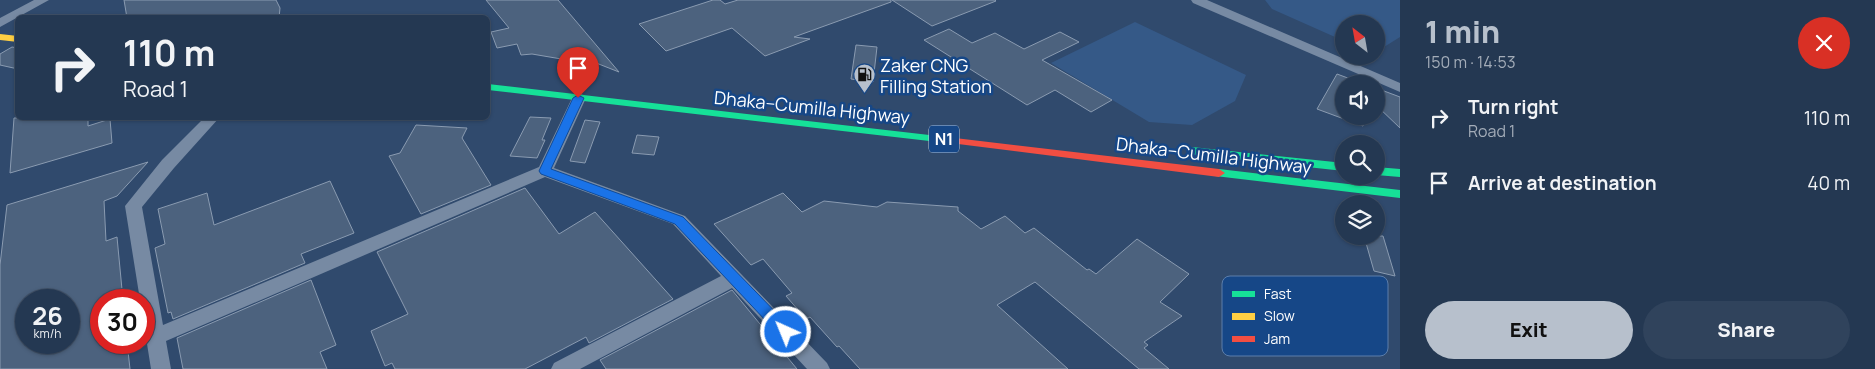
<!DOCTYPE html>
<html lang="en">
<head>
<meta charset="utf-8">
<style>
	:root { --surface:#243852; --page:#30435c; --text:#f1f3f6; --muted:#a3acb8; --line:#415269; --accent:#b7c0cc }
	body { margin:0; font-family:Manrope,sans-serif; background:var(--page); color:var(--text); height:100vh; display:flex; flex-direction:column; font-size:19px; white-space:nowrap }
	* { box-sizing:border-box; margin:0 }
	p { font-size:16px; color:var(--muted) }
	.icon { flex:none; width:28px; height:28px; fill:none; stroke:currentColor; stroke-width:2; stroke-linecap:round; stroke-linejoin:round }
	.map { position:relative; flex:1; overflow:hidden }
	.drawer { display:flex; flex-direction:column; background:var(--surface); width:475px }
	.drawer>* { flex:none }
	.banner { position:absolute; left:15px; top:15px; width:475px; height:105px; border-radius:8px; box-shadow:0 1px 4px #0004,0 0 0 1px var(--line); background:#243852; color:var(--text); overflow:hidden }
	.needle { width:32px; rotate:329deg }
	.controls { position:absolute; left:1335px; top:15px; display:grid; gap:10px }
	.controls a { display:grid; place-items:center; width:50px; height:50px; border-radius:50%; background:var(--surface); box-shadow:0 1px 4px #0004,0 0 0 1px var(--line); font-size:25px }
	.speed { position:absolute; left:15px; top:289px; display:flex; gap:10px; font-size:25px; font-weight:700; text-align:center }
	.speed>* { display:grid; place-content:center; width:65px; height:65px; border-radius:50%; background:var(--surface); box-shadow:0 1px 4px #0004,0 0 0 1px var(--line); line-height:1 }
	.speed small { font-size:12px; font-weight:400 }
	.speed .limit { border:8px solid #d22; background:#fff; color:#111 }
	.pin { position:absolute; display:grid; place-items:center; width:42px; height:42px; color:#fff; margin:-51px -21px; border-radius:50% 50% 50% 0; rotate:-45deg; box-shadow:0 0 5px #0007 }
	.pin .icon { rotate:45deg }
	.me { position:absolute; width:55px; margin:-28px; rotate:316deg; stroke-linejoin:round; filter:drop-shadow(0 0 4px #0008) }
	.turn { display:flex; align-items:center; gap:18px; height:105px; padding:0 25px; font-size:22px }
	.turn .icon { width:65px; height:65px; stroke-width:2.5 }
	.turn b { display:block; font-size:35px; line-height:42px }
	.round { display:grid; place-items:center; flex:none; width:52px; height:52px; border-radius:26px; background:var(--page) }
	.summary { display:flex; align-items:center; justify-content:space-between; height:85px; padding:0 25px }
	h1 { font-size:30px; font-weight:800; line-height:38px; color:var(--accent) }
	.action { display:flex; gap:10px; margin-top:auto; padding:10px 25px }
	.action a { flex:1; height:58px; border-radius:30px; background:var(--accent); color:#111; font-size:20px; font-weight:800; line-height:58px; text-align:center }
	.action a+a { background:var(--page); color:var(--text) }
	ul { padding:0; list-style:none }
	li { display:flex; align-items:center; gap:15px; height:65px; padding:0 25px }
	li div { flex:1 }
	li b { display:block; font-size:19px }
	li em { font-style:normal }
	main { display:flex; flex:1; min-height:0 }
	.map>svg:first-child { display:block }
	.water { fill:#355987 }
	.building { fill:#4c627e; stroke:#8a9bb1; fill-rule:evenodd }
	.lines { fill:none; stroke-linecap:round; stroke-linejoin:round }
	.street { fill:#778aa3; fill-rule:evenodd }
	.fast { fill:#16e098; fill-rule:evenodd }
	.slow { fill:#ffcf43; fill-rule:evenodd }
	.jam { fill:#f24e42; fill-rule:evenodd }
	.route { fill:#1a73e8; stroke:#114b97 }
	.labels { text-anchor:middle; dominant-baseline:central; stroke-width:5; stroke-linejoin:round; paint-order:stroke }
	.shield { fill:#164787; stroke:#b9c8db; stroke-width:1 }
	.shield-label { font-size:16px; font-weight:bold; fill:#fff }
	.poi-label { font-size:18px; fill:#fff; stroke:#164787; text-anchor:start }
	.street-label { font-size:18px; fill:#fff; stroke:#164787 }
	.key { fill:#164787; stroke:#5c7eab; stroke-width:1 }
	.key-label { font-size:14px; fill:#fff }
</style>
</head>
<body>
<main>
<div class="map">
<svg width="1400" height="369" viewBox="0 0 1400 369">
	<rect width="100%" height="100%" fill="#304a6d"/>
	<!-- water -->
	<path class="water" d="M1265 0H1400V37L1376 52V24H1344V41L1272 9Z
		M1135 22 1246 75 1235 101 1192 125 1149 122 1051 63Z"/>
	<!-- building -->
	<path class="building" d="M124 0H276L280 8 279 18H127Z
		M486 0H558L619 72 581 57 579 62 532 54 521 55 517 44 497 48 491 32 509 28Z
		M713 0H720L725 4 738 0H891V2L794 37 810 39 765 56 732 28 666 51 639 24Z
		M892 0H995L996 1 932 26Z
		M949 29 972 43 995 33 1024 49 1060 32 1079 42 1042 60 1112 100 1091 112 1055 90 1027 105 924 40Z
		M856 45 877 47 873 82 851 79Z
		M12 47 18 48V69L0 65V54Z
		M1337 74 1364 84H1344V116H1368L1363 126 1317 109Z
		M1376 88 1400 97V128L1376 105Z
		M530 117 551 118 542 140H545L537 158 510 156Z
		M14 118H88V126L110 119 112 143 10 173Z
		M585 120 600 122 585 163 570 161Z
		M416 125 467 128 462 138 491 185 421 214 389 156 400 153Z
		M637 135 659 137 654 155 632 153Z
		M148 162 117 196 104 201 106 241 117 237 123 300H101V342H127L130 369H0V265L7 205ZM26 300H69V342H26Z
		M330 181 354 233 301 254 305 263 173 319 171 312 168 313 155 248 165 244 158 209 207 193 214 225Z
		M525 188 559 234 595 212 673 299 589 343 586 337 525 369H395L392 363 385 366 371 331 408 314 377 252Z
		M783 193 802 212 824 201 877 207 887 202 958 207V211L981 229 1005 216 1025 233 1034 228 1087 270 1089 269 1096 274 1137 239 1189 274 1160 302 1182 316 1144 342 1148 345 1144 348 1169 369H1139L1035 282 997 305 1068 369H860L839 346 837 347 810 317 806 319 786 296 792 293 763 259 751 265 714 224Z
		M1364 236H1383L1395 276 1374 271Z
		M311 280 336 345 320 352 327 369H183L177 338Z
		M732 290 797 369H606L600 360Z"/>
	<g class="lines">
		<!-- street -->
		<path class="street" d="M34 0H49L0 27V18Z
			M1191 0H1207L1400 83V92L1193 3Z
			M579 94 584 95 586 98 554 168 685 216 827 363 830 369H807L732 288 580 369H551L554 363 721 276 673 224 545 177 166 341 171 369H151L144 325V300H140L125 206 162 160 204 118H219L174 168 142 207 163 325 539 167 572 98 574 95Z"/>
		<!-- fast -->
		<path class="fast" d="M488 84 938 136 943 139 938 142 488 90Z
			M1192 147 1344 163V171L1188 154 1187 151 1188 148Z
			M1376 167 1400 169V177L1376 175Z
			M1219 169 1400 190V198L1215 176 1213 173Z"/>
		<!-- slow -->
		<path class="slow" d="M0 34 18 36V42L0 40Z"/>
		<!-- jam -->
		<path class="jam" d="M938 136 1219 169 1225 173 1219 177 934 141 933 139Z"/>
	</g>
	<!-- route -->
	<path class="route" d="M578 95 584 98 551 169 683 217 791 328 793 332 791 337 786 338 781 337 675 224 541 174 539 171 573 98Z"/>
	<!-- icons -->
	<defs>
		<symbol id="fuel-pin" viewBox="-11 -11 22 30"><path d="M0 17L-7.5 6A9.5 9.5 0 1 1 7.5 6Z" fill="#b7c0cc" stroke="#164787"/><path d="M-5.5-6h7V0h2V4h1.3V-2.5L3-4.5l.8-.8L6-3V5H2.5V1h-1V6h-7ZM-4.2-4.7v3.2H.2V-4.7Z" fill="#111"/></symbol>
	</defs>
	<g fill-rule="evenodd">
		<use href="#fuel-pin" x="852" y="62" width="25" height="34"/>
	</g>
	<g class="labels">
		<!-- shield labels -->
		<rect class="shield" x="929" y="125.5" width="30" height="27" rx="4"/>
		<g class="shield-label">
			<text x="944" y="139">N1</text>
		</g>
		<!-- poi labels -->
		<g class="poi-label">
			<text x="880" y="65">Zaker CNG<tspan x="880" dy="21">Filling Station</tspan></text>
		</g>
		<!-- street labels -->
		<g class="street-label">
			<text transform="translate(812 107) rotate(6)">Dhaka–Cumilla Highway</text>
			<text transform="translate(1214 155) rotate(7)">Dhaka–Cumilla Highway</text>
		</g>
	</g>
	<!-- legend -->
	<rect x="1222" y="276" width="166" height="80" rx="8" class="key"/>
	<rect x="1232" y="291" width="23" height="6" fill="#16e098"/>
	<rect x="1232" y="313" width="23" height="7" fill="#ffcf43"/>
	<rect x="1232" y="336" width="23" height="6" fill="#f24e42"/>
	<g class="key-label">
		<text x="1264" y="299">Fast</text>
		<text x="1264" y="321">Slow</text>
		<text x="1264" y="344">Jam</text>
	</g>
</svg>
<div class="controls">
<a><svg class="needle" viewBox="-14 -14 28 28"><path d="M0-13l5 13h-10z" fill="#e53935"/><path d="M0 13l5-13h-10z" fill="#a3acb8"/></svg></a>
<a><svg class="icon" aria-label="sound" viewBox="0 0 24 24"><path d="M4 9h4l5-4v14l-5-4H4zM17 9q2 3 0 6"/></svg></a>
<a><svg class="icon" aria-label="search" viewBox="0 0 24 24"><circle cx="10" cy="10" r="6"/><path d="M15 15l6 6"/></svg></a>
<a><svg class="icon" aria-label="layers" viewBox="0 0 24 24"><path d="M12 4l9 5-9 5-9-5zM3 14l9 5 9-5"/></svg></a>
</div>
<div class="speed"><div>26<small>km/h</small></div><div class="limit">30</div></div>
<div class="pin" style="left:578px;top:98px;background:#d93025"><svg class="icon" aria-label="arrive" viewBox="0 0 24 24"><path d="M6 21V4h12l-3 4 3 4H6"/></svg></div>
<svg class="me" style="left:786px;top:332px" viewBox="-20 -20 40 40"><circle r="17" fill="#1a73e8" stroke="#fff" stroke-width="3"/><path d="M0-11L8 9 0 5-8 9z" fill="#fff"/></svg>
<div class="banner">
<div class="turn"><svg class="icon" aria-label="right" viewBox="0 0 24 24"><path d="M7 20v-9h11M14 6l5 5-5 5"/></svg><div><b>110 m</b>Road 1</div></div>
</div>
</div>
<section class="drawer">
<div class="summary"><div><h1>1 min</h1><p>150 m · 14:53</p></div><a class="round" style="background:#d93025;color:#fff"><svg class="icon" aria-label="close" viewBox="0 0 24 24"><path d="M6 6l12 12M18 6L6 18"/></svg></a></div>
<ul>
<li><svg class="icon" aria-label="right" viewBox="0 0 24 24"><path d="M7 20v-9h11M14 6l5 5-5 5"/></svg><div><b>Turn right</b><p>Road 1</p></div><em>110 m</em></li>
<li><svg class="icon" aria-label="arrive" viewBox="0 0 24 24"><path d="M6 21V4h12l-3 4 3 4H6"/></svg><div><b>Arrive at destination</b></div><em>40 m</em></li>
</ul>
<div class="action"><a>Exit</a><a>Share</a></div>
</section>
</main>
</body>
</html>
